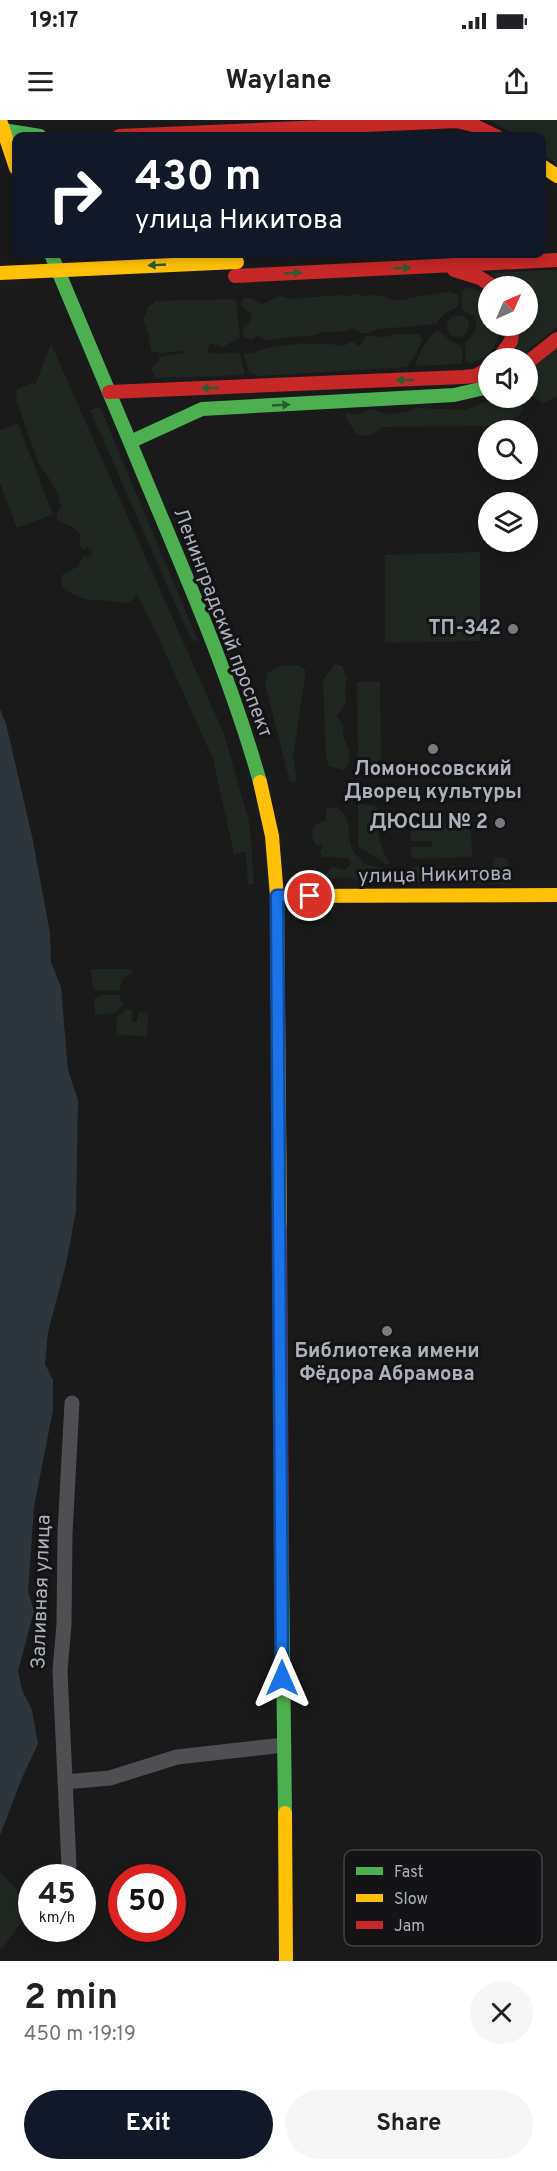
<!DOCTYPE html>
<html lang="en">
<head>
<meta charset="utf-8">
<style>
	:root { --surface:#fff; --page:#f6f6f6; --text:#202124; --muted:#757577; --accent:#111827 }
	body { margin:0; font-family:Overpass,sans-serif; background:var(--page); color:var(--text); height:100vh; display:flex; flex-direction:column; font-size:22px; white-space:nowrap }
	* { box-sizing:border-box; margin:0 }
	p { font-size:20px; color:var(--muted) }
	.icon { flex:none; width:33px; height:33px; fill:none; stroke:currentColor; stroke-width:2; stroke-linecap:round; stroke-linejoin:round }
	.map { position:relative; height:1841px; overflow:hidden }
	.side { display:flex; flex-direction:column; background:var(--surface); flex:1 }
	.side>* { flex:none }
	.hud { position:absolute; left:12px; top:12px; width:534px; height:126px; border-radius:12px; box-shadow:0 3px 9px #0003; background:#111827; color:#fff; overflow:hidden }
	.needle { width:39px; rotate:45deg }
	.controls { position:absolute; left:478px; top:156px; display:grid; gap:12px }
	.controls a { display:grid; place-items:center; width:60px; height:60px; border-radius:50%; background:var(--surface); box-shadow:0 3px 9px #0003; font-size:30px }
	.speed { position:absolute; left:18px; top:1744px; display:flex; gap:12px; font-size:30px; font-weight:700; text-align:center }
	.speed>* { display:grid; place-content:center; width:78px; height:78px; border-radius:50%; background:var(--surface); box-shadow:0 3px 9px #0003; line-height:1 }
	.speed small { font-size:15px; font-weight:400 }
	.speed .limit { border:9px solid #d22; background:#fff; color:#111 }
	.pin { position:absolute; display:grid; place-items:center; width:51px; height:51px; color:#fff; margin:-26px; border:3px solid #fff; border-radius:50%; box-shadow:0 2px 6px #0007 }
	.me { position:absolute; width:66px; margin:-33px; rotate:0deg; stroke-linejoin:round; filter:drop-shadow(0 0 4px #0008) }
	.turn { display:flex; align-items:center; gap:21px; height:126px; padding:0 24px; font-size:27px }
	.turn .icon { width:78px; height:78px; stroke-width:2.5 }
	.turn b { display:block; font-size:42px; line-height:51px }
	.round { display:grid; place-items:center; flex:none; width:63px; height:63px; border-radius:32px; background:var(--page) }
	.headline { display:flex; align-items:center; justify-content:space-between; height:102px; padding:0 24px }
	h1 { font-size:36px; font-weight:700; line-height:45px }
	.action { display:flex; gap:12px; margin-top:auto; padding:12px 24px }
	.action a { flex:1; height:69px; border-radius:36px; background:var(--accent); color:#fff; font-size:24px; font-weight:700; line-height:69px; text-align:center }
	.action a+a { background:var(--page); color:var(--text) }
	.status { display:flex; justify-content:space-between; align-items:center; height:42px; padding:0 30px; background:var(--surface); direction:ltr }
	.status svg { height:16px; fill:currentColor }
	header { display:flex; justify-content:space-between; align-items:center; height:78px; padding:0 24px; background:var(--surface); font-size:27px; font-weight:700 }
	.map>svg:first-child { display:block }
	.green { fill:#202720 }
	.water { fill:#2d363c }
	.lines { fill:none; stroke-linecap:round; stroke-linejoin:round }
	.street { stroke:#4e4f53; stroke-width:15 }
	.fast { stroke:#4caf50; stroke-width:14 }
	.slow { stroke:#ffc107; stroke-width:14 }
	.jam { stroke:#c62828; stroke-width:14 }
	.slow-bridge { stroke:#ffc107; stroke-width:14 }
	.oneway { fill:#2d5a30 }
	.route-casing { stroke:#114b97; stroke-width:15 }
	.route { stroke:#1a73e8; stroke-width:10 }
	.poi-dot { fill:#787c82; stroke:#141416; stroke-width:2 }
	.labels { text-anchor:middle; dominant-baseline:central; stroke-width:6; stroke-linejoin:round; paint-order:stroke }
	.street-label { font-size:20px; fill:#abb1ba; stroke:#141416 }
	.poi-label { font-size:20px; font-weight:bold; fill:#abb1ba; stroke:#141416; text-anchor:end }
	.key { fill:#141416; stroke:#414347; stroke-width:1.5 }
	.key-label { font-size:16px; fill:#abb1ba }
</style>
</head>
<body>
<div class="status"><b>19:17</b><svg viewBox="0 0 49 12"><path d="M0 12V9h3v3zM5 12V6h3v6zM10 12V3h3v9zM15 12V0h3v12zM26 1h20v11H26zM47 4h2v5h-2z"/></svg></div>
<header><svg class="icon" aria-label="menu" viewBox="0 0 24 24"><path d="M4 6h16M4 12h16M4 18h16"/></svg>Waylane<svg class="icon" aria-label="share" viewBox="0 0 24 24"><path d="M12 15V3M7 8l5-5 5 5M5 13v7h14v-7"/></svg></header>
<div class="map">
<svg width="557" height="1841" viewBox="0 0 557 1841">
	<rect width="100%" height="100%" fill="#1a1a1a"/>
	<!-- green -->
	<path class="green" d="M489 0H557V44L542 34V16H517Z
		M557 150V207L518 238H508L520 206H528V166H504L492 153Z
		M466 168 475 169 489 178V206H501C500 224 489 237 472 243L466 241 465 224C473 215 482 206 471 195 469 193 465 192 463 190 460 186 462 175 463 170Z
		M451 172 459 176 457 187 445 193 436 204 381 209 366 213H361L353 208C348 212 327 213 321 212L316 215 266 220 258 216 251 220 243 216V208L250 201 252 195 250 192 241 187V182L244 178 253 179 262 184 279 176 291 179 339 175 349 176 353 174 367 176 374 174 397 181 431 174Z
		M236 179 240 217 223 227 210 223 207 233C218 234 228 233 239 233L245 253 243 255 155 258 151 249 154 244 159 242V237L185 233 183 231 161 233 151 231 148 213 143 198 146 194 148 186 154 184V181Z
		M447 206a11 11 0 1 1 22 0a11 11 0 1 1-22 0Z
		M438 210 451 221 462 226V242L460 244 416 246C415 238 430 213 438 210Z
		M395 214H418L423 219 416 234 407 247 259 256 249 252 244 235 245 233C254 234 259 230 268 228 291 223 321 222 344 226L351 221 359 226 366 216 386 217Z
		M51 224 224 614 250 706 254 763 248 765 246 732 234 734 213 639 161 523 137 474 132 480 127 483 85 479 66 471 61 465 62 455 77 447 84 436H91L92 431 87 427 82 430 79 424 81 415C79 413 77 410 74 408 66 402 59 406 56 394L61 388 56 369 38 342 16 279 17 269 32 263 35 265Z
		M557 228V276L543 284 528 271V251Z
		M496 278H517L522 283 523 291 518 296 498 306 382 307C375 314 365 318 356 314L345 296 346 293 359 295 371 289 387 294 406 292 418 288 464 290Z
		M100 287 199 523 190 517 90 290Z
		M18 304 53 394 17 408 0 363V310Z
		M480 432V521L385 523V435Z
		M335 544 342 546 347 559 345 567 346 582 337 596 343 606V617L349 630V644L343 650 329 646 326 637 323 560Z
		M299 545 306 551 293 637 297 661 290 662 265 563 267 553 279 546Z
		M380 561 381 637 377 643 368 641 360 644 358 639 357 562Z
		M358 684 373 685C384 693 381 699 379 710 377 717 385 736 389 742L387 745 358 726Z
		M336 687C357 700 343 720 356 734 359 737 362 743 366 744 377 749 388 744 392 760L379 758 361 760 345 757 330 759 325 755 332 747 344 750 351 744 349 738 323 737 320 731 323 726 315 724 312 716 313 708 318 703 326 701V689Z
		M467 707 471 712 472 735 470 737 415 739 411 736V727H432V721H410L411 712 414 708Z
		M494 737 504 738 508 740 509 764 413 763V747L493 748Z
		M91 849H131L133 853 123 858 119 870 99 871 93 868Z
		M100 875H119L124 885 114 893 95 895 94 879Z
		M127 889 133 890 131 901 136 903 139 892 148 893 147 916 116 915 117 897Z
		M0 1752 17 1770 23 1800 2 1829 0 1828Z"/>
	<!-- water -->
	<path class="water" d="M0 589 6 604 32 716 50 813 51 842 61 867 68 950 78 980 76 1091 66 1144 48 1212 45 1244 53 1260V1290L34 1387 28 1471 34 1491 18 1551 22 1570 32 1590 38 1624 22 1658 0 1715Z"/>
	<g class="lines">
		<!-- street -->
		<path class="street" d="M65 1662 110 1658 177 1637 284 1625
			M69 1746 60 1551 64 1504 65 1413 72 1283"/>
		<!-- fast -->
		<path class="fast" d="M3 10 40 16
			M51 134 130 322 202 289 454 275 489 267
			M130 322C176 434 227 545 260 662
			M282 1451 285 1693"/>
		<!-- slow -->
		<path class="slow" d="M0 0 16 48
			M542 46 557 56
			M260 662 272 716 277 776 280 1107
			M277 776 557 775
			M285 1693 286 1841"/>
		<!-- jam -->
		<path class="jam" d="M119 16 457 1 473 5 496 16
			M454 150 480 158 493 166
			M235 156 557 140
			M499 238 511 221 513 206
			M528 242 557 219
			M109 272 463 257 475 256 489 248
			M280 1107 282 1451"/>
		<!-- slow-bridge -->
		<path class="slow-bridge" d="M0 153 237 142"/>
	</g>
	<!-- one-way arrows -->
	<defs><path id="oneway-solid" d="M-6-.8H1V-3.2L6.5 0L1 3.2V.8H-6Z" transform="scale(1.5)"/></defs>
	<g class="oneway">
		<use href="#oneway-solid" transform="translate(157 145) rotate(177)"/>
		<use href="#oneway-solid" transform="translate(402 148) rotate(-2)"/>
		<use href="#oneway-solid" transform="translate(293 153) rotate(-3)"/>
		<use href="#oneway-solid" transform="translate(405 260) rotate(178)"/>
		<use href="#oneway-solid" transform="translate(210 268) rotate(178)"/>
		<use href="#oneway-solid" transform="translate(281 285) rotate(-3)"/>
	</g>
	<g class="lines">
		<defs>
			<path id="route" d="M282 1558 277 776H310"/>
		</defs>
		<!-- route casing -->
		<use href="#route" class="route-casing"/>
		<!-- route -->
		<use href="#route" class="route"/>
	</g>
	<!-- markers -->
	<g class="poi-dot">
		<circle cx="513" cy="509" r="6"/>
		<circle cx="433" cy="629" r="6"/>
		<circle cx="500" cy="703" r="6"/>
		<circle cx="387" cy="1211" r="6"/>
	</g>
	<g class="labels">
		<!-- street labels -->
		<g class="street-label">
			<text transform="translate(222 503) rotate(69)">Ленинградский проспект</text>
			<text transform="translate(435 756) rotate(-1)">улица Никитова</text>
			<text transform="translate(42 1472) rotate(-88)">Заливная улица</text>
		</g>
		<!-- poi labels -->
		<g class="poi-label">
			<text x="501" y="509">ТП-342</text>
			<text x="433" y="650" text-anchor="middle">Ломоносовский<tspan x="433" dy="23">Дворец культуры</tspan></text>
			<text x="488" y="703">ДЮСШ № 2</text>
			<text x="387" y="1232" text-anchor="middle">Библиотека имени<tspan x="387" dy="23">Фёдора Абрамова</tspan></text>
		</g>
	</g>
	<!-- legend -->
	<rect x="344" y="1730" width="198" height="96" rx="9" class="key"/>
	<rect x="356" y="1747" width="27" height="8" fill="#4caf50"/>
	<rect x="356" y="1774" width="27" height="8" fill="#ffc107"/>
	<rect x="356" y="1801" width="27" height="8" fill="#c62828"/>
	<g class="key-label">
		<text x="394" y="1757">Fast</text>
		<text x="394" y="1784">Slow</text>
		<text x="394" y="1811">Jam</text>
	</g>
</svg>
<div class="controls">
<a><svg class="needle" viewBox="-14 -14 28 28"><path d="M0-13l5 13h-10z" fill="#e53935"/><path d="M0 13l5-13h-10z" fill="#757577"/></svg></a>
<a><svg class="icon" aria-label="sound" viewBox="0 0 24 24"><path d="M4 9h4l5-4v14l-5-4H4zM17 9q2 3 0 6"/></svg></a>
<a><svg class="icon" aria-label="search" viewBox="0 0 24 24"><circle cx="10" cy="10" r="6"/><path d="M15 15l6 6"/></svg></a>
<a><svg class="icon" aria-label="layers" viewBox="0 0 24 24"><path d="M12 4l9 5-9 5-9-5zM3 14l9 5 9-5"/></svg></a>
</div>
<div class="speed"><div>45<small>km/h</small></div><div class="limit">50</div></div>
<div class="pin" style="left:310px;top:776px;background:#d93025"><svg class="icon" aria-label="arrive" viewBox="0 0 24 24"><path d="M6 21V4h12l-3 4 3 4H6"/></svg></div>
<svg class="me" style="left:282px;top:1558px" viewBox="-20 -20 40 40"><path d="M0-17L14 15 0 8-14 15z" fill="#1a73e8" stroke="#fff" stroke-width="4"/></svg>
<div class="hud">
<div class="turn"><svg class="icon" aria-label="right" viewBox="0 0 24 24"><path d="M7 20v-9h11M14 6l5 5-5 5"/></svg><div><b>430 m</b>улица Никитова</div></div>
</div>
</div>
<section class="side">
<div class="headline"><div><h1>2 min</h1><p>450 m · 19:19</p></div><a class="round"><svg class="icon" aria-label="close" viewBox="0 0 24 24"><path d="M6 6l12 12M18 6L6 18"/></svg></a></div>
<div class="action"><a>Exit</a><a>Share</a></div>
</section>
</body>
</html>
